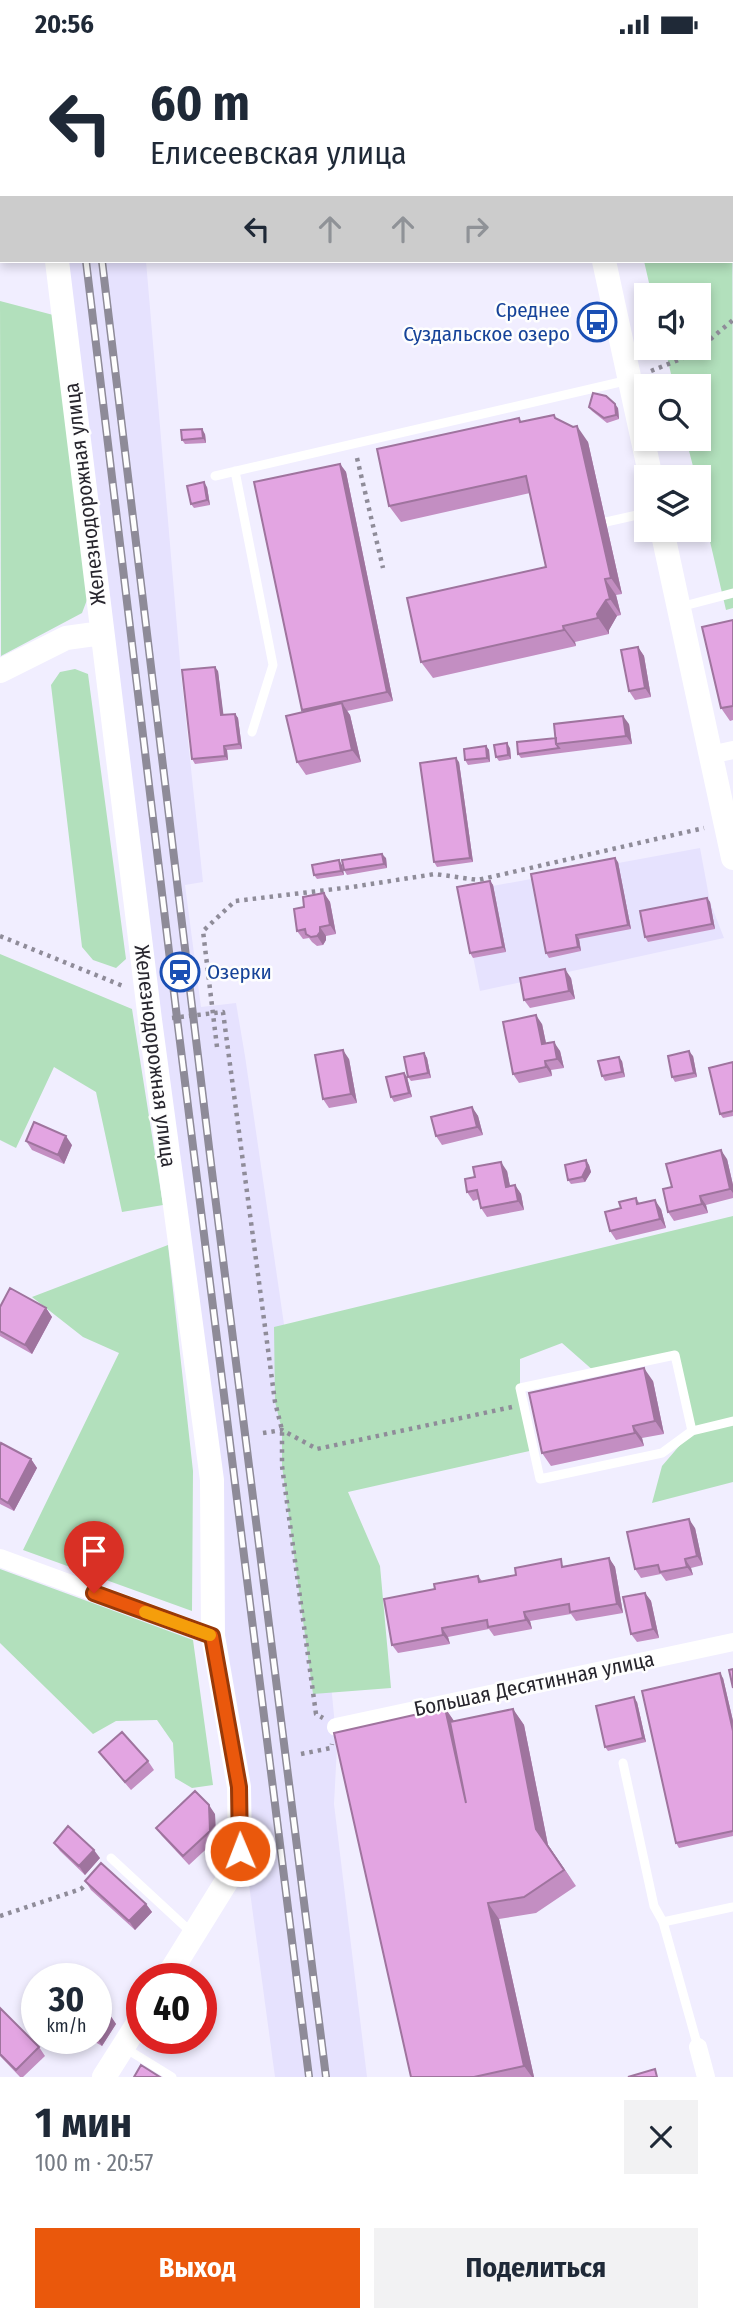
<!DOCTYPE html>
<html lang="ru">
<head>
<meta charset="utf-8">
<style>
	:root { --surface:#fff; --page:#f2f2f3; --text:#1f2937; --muted:#747a83; --accent:#ea580c }
	body { margin:0; font-family:"Fira Sans Condensed",sans-serif; background:var(--page); color:var(--text); height:100vh; display:flex; flex-direction:column; font-size:26px; white-space:nowrap }
	* { box-sizing:border-box; margin:0 }
	p { font-size:23px; color:var(--muted) }
	.icon { flex:none; width:38px; height:38px; fill:none; stroke:currentColor; stroke-width:2; stroke-linecap:round; stroke-linejoin:round }
	.map { position:relative; height:2028px; overflow:hidden }
	.side { display:flex; flex-direction:column; background:var(--surface); flex:1 }
	.side>* { flex:none }
	.banner { position:absolute; left:0px; top:0px; width:733px; height:214px; box-shadow:0 4px 10px #0003; background:#fff; color:var(--text); overflow:hidden }
	.buttons { position:absolute; left:634px; top:234px; display:grid; gap:14px }
	.buttons a { display:grid; place-items:center; width:77px; height:77px; border-radius:0px; background:var(--surface); box-shadow:0 4px 10px #0003; font-size:35px }
	.speed { position:absolute; left:21px; top:1914px; display:flex; gap:14px; font-size:35px; font-weight:700; text-align:center }
	.speed>* { display:grid; place-content:center; width:91px; height:91px; border-radius:50%; background:var(--surface); box-shadow:0 4px 10px #0003; line-height:1 }
	.speed small { font-size:18px; font-weight:400 }
	.speed .limit { border:10px solid #d22; background:#fff; color:#111 }
	.pin { position:absolute; display:grid; place-items:center; width:60px; height:60px; color:#fff; margin:-72px -30px; border-radius:50% 50% 50% 0; rotate:-45deg; box-shadow:0 0 7px #0007 }
	.pin .icon { rotate:45deg }
	.me { position:absolute; width:77px; margin:-38px; rotate:359deg; stroke-linejoin:round; filter:drop-shadow(0 0 5px #0008) }
	.turn { display:flex; align-items:center; gap:24px; height:147px; padding:0 35px; font-size:32px }
	.turn .icon { width:91px; height:91px; stroke-width:2.5 }
	.turn b { display:block; font-size:49px; line-height:60px }
	.lanes { display:flex; align-items:center; height:66px; padding:0 35px; background:#0003; justify-content:center; gap:35px; direction:ltr }
	.lanes .off { opacity:.35 }
	.round { display:grid; place-items:center; flex:none; width:74px; height:74px; border-radius:0px; background:var(--page) }
	.summary { display:flex; align-items:center; justify-content:space-between; height:119px; padding:0 35px }
	h1 { font-size:42px; font-weight:700; line-height:52px }
	.cta { display:flex; gap:14px; margin-top:auto; padding:14px 35px }
	.cta a { flex:1; height:80px; border-radius:0px; background:var(--accent); color:#fff; font-size:28px; font-weight:700; line-height:80px; text-align:center }
	.cta a+a { background:var(--page); color:var(--text) }
	.status { display:flex; justify-content:space-between; align-items:center; height:49px; padding:0 35px; background:var(--surface); direction:ltr }
	.status svg { height:19px; fill:currentColor }
	.map>svg:first-child { display:block }
	.built { fill:#e6e2fe }
	.green { fill:#b2e0bc }
	.lines { fill:none; stroke-linecap:round; stroke-linejoin:round }
	.path { stroke:#8f8c99; stroke-width:4.5; stroke-dasharray:3.5 5; stroke-linecap:butt }
	.lane { stroke:#fff; stroke-width:9 }
	.street { stroke:#fff; stroke-width:18 }
	.secondary { stroke:#fff; stroke-width:24 }
	.rail-casing { stroke:#8e8b98; stroke-width:8 }
	.rail { stroke:#fefefe; stroke-width:5; stroke-dasharray:16; stroke-linecap:butt }
	.wall { fill:#c38ec2 }
	.shaded-wall { fill:#9f749e }
	.building { fill:#e3a5e2; stroke:#9f749e; stroke-width:2 }
	.route-casing { stroke:#983908; stroke-width:18 }
	.route { stroke:#ea580c; stroke-width:12 }
	.slow { stroke:#f59e0b; stroke-width:12 }
	.labels { text-anchor:middle; dominant-baseline:central; stroke-width:5; stroke-linejoin:round; paint-order:stroke }
	.transit-label { font-size:21px; fill:#164399; stroke:#fefefe; text-anchor:end }
	.street-label { font-size:21px; fill:#27252d; stroke:#fefefe }
</style>
</head>
<body>
<div class="status"><b>20:56</b><svg viewBox="0 0 49 12"><path d="M0 12V9h3v3zM5 12V6h3v6zM10 12V3h3v9zM15 12V0h3v12zM26 1h20v11H26zM47 4h2v5h-2z"/></svg></div>
<div class="map">
<svg width="733" height="2028" viewBox="0 0 733 2028">
	<rect width="100%" height="100%" fill="#f1eeff"/>
	<!-- built -->
	<path class="built" d="M67 212H146L181 625 203 833 185 836 201 958 236 954 245 1007 321 1530 337 1698 334 1755 367 2028H275L245 1806Z
		M700 799 710 853 724 889 480 942 460 843Z"/>
	<!-- green -->
	<path class="green" d="M0 0H15V2H2V188L0 191Z
		M732 27 733 559 726 561 698 441V429H696L686 390H698V338H674L665 299H698V247H652L644 212H732Z
		M0 252 57 267 90 543 82 564 1 607Z
		M75 620 88 625 126 910 116 919 93 911 82 898 51 636 60 623Z
		M0 905 132 960 163 1156 122 1163 96 1043 54 1018 16 1099 0 1091Z
		M733 1167V1433L652 1454 662 1417 692 1382 675 1306 595 1323 562 1294 520 1310V1339L534 1401 348 1443 380 1517 391 1639 313 1645 282 1417V1381L275 1353 274 1278Z
		M168 1196 193 1422 192 1562 23 1501 119 1304 83 1288 32 1248Z
		M0 1520 193 1591 213 1736 192 1739 175 1729 173 1694 157 1671 116 1672 93 1685 0 1594Z"/>
	<g class="lines">
		<!-- path -->
		<path class="path" d="M618 0 620 2
			M732 101 733 102
			M732 138 733 137
			M732 192H733
			M651 322 693 305 733 271
			M357 409 383 519
			M0 887 123 937
			M172 969 223 963 275 1353 282 1381V1417L316 1665 323 1669
			M217 998 203 882 235 852 352 838 435 825 478 831 704 779
			M263 1384 282 1381 317 1400 512 1358
			M301 1705 331 1699 332 1695
			M0 1867 81 1840 89 1832"/>
		<!-- lane -->
		<path class="lane" d="M235 422 273 616 252 683
			M215 427 629 331
			M606 473 646 464
			M680 558 733 544
			M692 1382 675 1306 520 1339 540 1430 662 1404 692 1382 733 1372
			M623 1714 654 1857 663 1873 733 1858
			M111 1809 192 1884
			M663 1873 698 1998
			M125 1999 172 2028"/>
		<!-- street -->
		<path class="street" d="M710 706 733 701
			M0 1509 213 1587
			M336 1678 733 1593
			M698 1998 706 2028"/>
		<!-- secondary -->
		<path class="secondary" d="M29 0V2
			M557 0 558 2
			M57 212 150 971 212 1431 213 1587 239 1738 240 1803 228 1830 166 1930
			M604 212 651 429
			M662 481 733 809
			M0 622 66 589 102 584
			M104 2028 142 1968"/>
		<defs>
			<path id="rail" d="M60 0 61 2
				M77 0V2
				M86 212 177 969 309 2028
				M102 212 212 1123 326 2028"/>
		</defs>
		<!-- rail casing -->
		<use href="#rail" class="rail-casing"/>
		<!-- rail -->
		<use href="#rail" class="rail"/>
	</g>
	<!-- wall -->
	<path class="wall" d="M404 0H459V2H405Z
		M589 358 618 359 619 370 607 374 592 362Z
		M519 369 521 373 557 370 588 393 622 545 616 546 621 566 617 567 609 581V585L575 593 576 597 433 629 421 613 546 518 530 444 401 473 389 457Z
		M205 385 206 394 185 395 182 391Z
		M340 415 346 423 393 652 347 662 350 666 361 713 306 726 297 713 303 663 302 661Z
		M207 438 210 456 194 459 191 455Z
		M733 571V671L730 672 721 659Z
		M638 598 644 607 651 648 635 651 629 642Z
		M218 622 223 666 235 665 238 669 242 700 227 701 228 711 195 715 192 710Z
		M629 675 632 695 521 709 518 705 556 689Z
		M486 697 489 701 490 713 468 716 465 711Z
		M510 699 511 710 499 712 496 708Z
		M459 713 473 813 437 818 434 813Z
		M386 809 387 819 347 826 344 821Z
		M618 813 631 880 579 890 581 902 549 909 546 904Z
		M342 816 344 826 317 830 314 826Z
		M490 832 493 836 506 903 473 909 470 904Z
		M324 844 330 853 336 885 326 887V891L323 896 317 897 312 893 309 889 303 890 297 882 304 858Z
		M707 849 710 853 715 880 648 893 645 888Z
		M571 929 575 950 530 959 524 951Z
		M542 975 546 994 560 1002 564 1019 551 1021 552 1027 519 1034 513 1025Z
		M424 1004 427 1009 431 1029 411 1032 408 1028Z
		M693 1007 697 1028 675 1033 672 1028Z
		M349 1010 357 1054 329 1059 323 1050Z
		M622 1012 625 1028 605 1032 602 1027Z
		M733 1013V1067L723 1069 720 1065Z
		M404 1024 407 1028 412 1048 394 1053 391 1048Z
		M472 1058 478 1067 483 1086 442 1096 436 1087Z
		M26 1092 72 1096 64 1115 32 1101Z
		M727 1110 733 1136V1149L706 1156 708 1164 674 1172 668 1163 672 1138Z
		M586 1111 589 1116 591 1123 585 1133 571 1135 568 1131Z
		M507 1122 510 1137 515 1136 521 1145 524 1161 487 1168 481 1159 479 1150 473 1152 467 1143Z
		M636 1149 640 1155 661 1160 666 1179 616 1191 610 1182 621 1159Z
		M0 1258 46 1259 52 1268 32 1305 0 1287Z
		M653 1332 664 1385 642 1389 644 1397 551 1417 542 1404Z
		M0 1397 31 1410 37 1419 14 1462 0 1455Z
		M695 1479 703 1516 691 1519 693 1526 666 1532 661 1525 641 1529 635 1520Z
		M609 1509 615 1518 623 1564 576 1572 571 1565 530 1572 532 1580 494 1587 489 1580 448 1588 450 1595 398 1604 392 1596 435 1540 478 1527 482 1532Z
		M645 1544 651 1552 659 1589 637 1593 631 1585Z
		M723 1629 733 1672V1787L679 1799 676 1794Z
		M637 1653 646 1693 608 1702 605 1698Z
		M445 1659 454 1672 513 1660 524 1676 548 1796 576 1837 536 1864 499 1870 534 2028H411Z
		M99 1703 148 1712 154 1721 131 1741 105 1711Z
		M215 1765 216 1791 189 1816 162 1787 156 1779Z
		M54 1794 100 1809 85 1826 60 1802Z
		M85 1832 146 1855 152 1863 135 1881 91 1841Z
		M96 1957 110 1966 116 1975 102 1997 90 1990H96Z
		M0 1959 39 1998 45 2007 23 2028H20L0 2007Z"/>
	<!-- shaded-wall -->
	<path class="shaded-wall" d="M615 355 618 359 619 370 616 366Z
		M577 377 588 393 622 545 611 529Z
		M202 380 205 385 206 394 203 389Z
		M340 415 346 423 393 652 387 643Z
		M204 433 207 438 210 456 207 451Z
		M605 530 616 546 621 566 610 550Z
		M606 551 617 567 609 581V585L598 569 597 565Z
		M563 577 575 593 576 597 564 581Z
		M638 598 644 607 651 648 645 639Z
		M215 618 218 622 224 670 221 666Z
		M342 654 350 666 361 713 352 701Z
		M235 665 238 669 242 700 239 695Z
		M623 667 629 675 632 695 626 687Z
		M507 694 510 699 511 710 508 706Z
		M224 697 227 701 228 711 225 707Z
		M486 697 489 701 490 713 487 709Z
		M456 709 459 713 473 813 470 809Z
		M382 805 386 809 387 819 384 815Z
		M615 809 618 813 631 880 628 876Z
		M339 811 342 816 344 826 341 822Z
		M490 832 493 836 506 903 503 898Z
		M324 844 330 853 336 885 330 876Z
		M707 849 710 853 715 880 712 875Z
		M320 878 326 887V891L323 896 317 887Z
		M576 886 579 890 581 902 578 898Z
		M565 920 571 929 575 950 569 942Z
		M536 966 542 975 548 1004 542 995Z
		M554 993 560 1002 564 1019 557 1010Z
		M343 1001 349 1010 357 1054 351 1045Z
		M689 1002 693 1007 697 1028 694 1024Z
		M424 1004 427 1009 431 1029 428 1024Z
		M619 1008 622 1012 625 1028 622 1023Z
		M545 1012 551 1021 552 1027 546 1018Z
		M404 1024 407 1028 412 1048 409 1044Z
		M472 1058 478 1067 483 1086 477 1078Z
		M66 1087 72 1096 64 1115 58 1106Z
		M721 1101 727 1110 733 1136V1144L730 1140Z
		M586 1111 589 1116 591 1123 585 1133 582 1128Z
		M501 1113 507 1122 512 1147 506 1138Z
		M515 1136 521 1145 524 1161 518 1152Z
		M700 1147 706 1156 708 1164 702 1155Z
		M655 1151 661 1160 666 1179 660 1170Z
		M46 1259 52 1268 32 1305 25 1296Z
		M644 1319 653 1332 664 1385 655 1372Z
		M633 1377 642 1389 644 1397 635 1384Z
		M31 1410 37 1419 14 1462 8 1454Z
		M689 1470 695 1479 703 1516 697 1507Z
		M609 1509 615 1518 623 1564 617 1555Z
		M685 1510 691 1519 693 1526 687 1518Z
		M645 1544 651 1552 659 1589 653 1580Z
		M524 1563 530 1572 532 1580 526 1571Z
		M442 1579 448 1588 450 1595 443 1586Z
		M720 1624 723 1629 733 1672V1682Z
		M634 1648 637 1653 646 1693 643 1689Z
		M445 1659 456 1675 466 1754Z
		M513 1660 524 1676 548 1796 576 1837 536 1780Z
		M209 1756 215 1765 216 1791 210 1782Z
		M94 1801 100 1809 85 1826 79 1817Z
		M488 1854 499 1870 534 2028H532L524 2017Z
		M146 1855 152 1863 135 1881 129 1872Z
		M110 1966 116 1975 102 1997 96 1988Z"/>
	<!-- building -->
	<path class="building" d="M425 0H454L455 2H426Z
		M593 344 606 347 615 355 616 366 604 369 589 358Z
		M554 366 555 369 573 378 577 377 611 529 605 530 610 550 606 551 597 565 598 569 563 577 564 581 421 613 407 549 546 518 526 427 389 457 377 400 519 369 520 373Z
		M202 380 203 389 182 391 181 381Z
		M340 415 387 643 302 661 254 433Z
		M204 433 207 451 191 455 187 437Z
		M733 571V657L721 659 702 578Z
		M638 598 645 639 629 642 621 601Z
		M215 618 221 666 235 665 239 695 224 697 225 707 192 710 182 621Z
		M342 654 352 701 297 713 286 667Z
		M623 667 626 687 556 695 554 675Z
		M556 689V695L559 699 518 705 517 693Z
		M507 694 508 706 496 708 494 696Z
		M486 697 487 709 465 711 464 700Z
		M456 709 470 809 434 813 420 714Z
		M382 805 384 815 344 821 342 811Z
		M615 809 628 876 576 886 578 898 546 904 531 825Z
		M339 811 341 822 314 826 312 816Z
		M490 832 503 898 470 904 457 838Z
		M324 844 330 876 320 878V883L317 887 311 888 306 885 305 880 297 882 294 860 304 858 303 848Z
		M707 849 712 875 645 888 640 862Z
		M565 920 569 942 524 951 520 929Z
		M536 966 542 995 554 993 557 1010 545 1012 546 1018 513 1025 503 973Z
		M343 1001 351 1045 323 1050 315 1006Z
		M689 1002 694 1024 672 1028 668 1007Z
		M424 1004 428 1024 408 1028 404 1008Z
		M619 1008 622 1023 602 1027 598 1012Z
		M733 1013V1062L720 1065 709 1019Z
		M404 1024 409 1044 391 1048 386 1028Z
		M472 1058 477 1078 436 1087 431 1068Z
		M34 1073 66 1087 58 1106 26 1092Z
		M721 1101 730 1140 700 1147 702 1155 668 1163 663 1140 672 1138 666 1115Z
		M586 1111 587 1118 582 1128 568 1131 565 1116Z
		M501 1113 506 1138 515 1136 518 1152 481 1159 477 1141 467 1143 465 1130 475 1128 473 1118Z
		M636 1149 637 1155 655 1151 660 1170 610 1182 605 1163 621 1159 619 1153Z
		M10 1239 46 1259 25 1296 0 1282V1258Z
		M644 1319 655 1372 633 1377 635 1384 542 1404 529 1344Z
		M1 1394 31 1410 8 1454 0 1449V1397Z
		M689 1470 697 1507 685 1510 687 1518 660 1523 658 1516 635 1520 627 1483Z
		M609 1509 617 1555 570 1563 569 1555 524 1563 526 1571 488 1578 487 1571 442 1579 443 1586 392 1596 384 1550 435 1540 434 1535 478 1527 479 1533 516 1526 515 1519 561 1510 562 1518Z
		M645 1544 653 1580 631 1585 623 1548Z
		M733 1620V1639L729 1621Z
		M720 1624 733 1682V1782L676 1794 642 1642Z
		M634 1648 643 1689 605 1698 596 1657Z
		M445 1659 466 1754 450 1673 513 1660 536 1780 564 1821 524 1848 488 1854 524 2017 474 2028H411L334 1684Z
		M122 1683 148 1712 125 1733 99 1703Z
		M195 1742 209 1756 210 1782 183 1807 156 1779Z
		M68 1777 94 1801 79 1817 54 1794Z
		M101 1814 146 1855 129 1872 85 1832Z
		M96 1957 110 1966 96 1988Z
		M0 1959 39 1998 16 2021 0 2005Z
		M141 2016 160 2028H134Z
		M655 2020 657 2028H628Z"/>
	<g class="lines">
		<defs>
			<path id="route" d="M94 1544 212 1587 239 1738 240 1802"/>
		</defs>
		<!-- route casing -->
		<use href="#route" class="route-casing"/>
		<!-- route -->
		<use href="#route" class="route"/>
		<!-- slow -->
		<path class="slow" d="M145 1563 210 1586"/>
	</g>
	<!-- icons -->
	<defs>
		<symbol id="bus-ring" viewBox="-11 -11 22 22"><circle r="9.5" fill="#fefefe" stroke="#1a4fb4" stroke-width="1.5"/><path d="M-5-6H5V4H4V6H2V4H-2V6H-4V4H-5ZM-3.5-4V0h7V-4ZM-3.5 1.2v1.5H-2V1.2ZM2 1.2v1.5H3.5V1.2Z" fill="#1a4fb4"/></symbol>
		<symbol id="station-ring" viewBox="-11 -11 22 22"><circle r="9.5" fill="#fefefe" stroke="#1a4fb4" stroke-width="1.5"/><path d="M-3-6H3Q5-6 5-4V2Q5 4 3 4L4.5 6H3L1.5 4h-3L-3 6H-4.5L-3 4Q-5 4-5 2V-4Q-5-6-3-6ZM-3.5-4v3h7v-3ZM-3.5 1v1.5H-2V1ZM2 1v1.5H3.5V1Z" fill="#1a4fb4"/></symbol>
	</defs>
	<g fill-rule="evenodd">
		<use href="#bus-ring" x="575" y="251" width="44" height="44"/>
		<use href="#station-ring" x="158" y="901" width="44" height="44"/>
	</g>
	<g class="labels">
		<!-- transit labels -->
		<g class="transit-label">
			<text x="570" y="261">Среднее<tspan x="570" dy="24">Суздальское озеро</tspan></text>
			<text x="207" y="923" text-anchor="start">Озерки</text>
		</g>
		<!-- street labels -->
		<g class="street-label">
			<text transform="translate(85 445) rotate(-97)">Железнодорожная улица</text>
			<text transform="translate(155 1007) rotate(83)">Железнодорожная улица</text>
			<text transform="translate(534 1635) rotate(-12)">Большая Десятинная улица</text>
		</g>
	</g>
</svg>
<div class="buttons">
<a><svg class="icon" aria-label="sound" viewBox="0 0 24 24"><path d="M4 9h4l5-4v14l-5-4H4zM17 9q2 3 0 6"/></svg></a>
<a><svg class="icon" aria-label="search" viewBox="0 0 24 24"><circle cx="10" cy="10" r="6"/><path d="M15 15l6 6"/></svg></a>
<a><svg class="icon" aria-label="layers" viewBox="0 0 24 24"><path d="M12 4l9 5-9 5-9-5zM3 14l9 5 9-5"/></svg></a>
</div>
<div class="speed"><div>30<small>km/h</small></div><div class="limit">40</div></div>
<div class="pin" style="left:94px;top:1544px;background:#d93025"><svg class="icon" aria-label="arrive" viewBox="0 0 24 24"><path d="M6 21V4h12l-3 4 3 4H6"/></svg></div>
<svg class="me" style="left:240px;top:1802px" viewBox="-20 -20 40 40"><circle r="17" fill="#ea580c" stroke="#fff" stroke-width="3"/><path d="M0-11L8 9 0 5-8 9z" fill="#fff"/></svg>
<div class="banner">
<div class="turn"><svg class="icon" aria-label="left" viewBox="0 0 24 24"><path d="M17 20v-9H6M10 6l-5 5 5 5"/></svg><div><b>60 m</b>Елисеевская улица</div></div>
<div class="lanes"><svg class="icon" aria-label="left" viewBox="0 0 24 24"><path d="M17 20v-9H6M10 6l-5 5 5 5"/></svg><svg class="icon off" aria-label="ahead" viewBox="0 0 24 24"><path d="M12 20V5M6 11l6-6 6 6"/></svg><svg class="icon off" aria-label="ahead" viewBox="0 0 24 24"><path d="M12 20V5M6 11l6-6 6 6"/></svg><svg class="icon off" aria-label="right" viewBox="0 0 24 24"><path d="M7 20v-9h11M14 6l5 5-5 5"/></svg></div>
</div>
</div>
<section class="side">
<div class="summary"><div><h1>1 мин</h1><p>100 m · 20:57</p></div><a class="round"><svg class="icon" aria-label="close" viewBox="0 0 24 24"><path d="M6 6l12 12M18 6L6 18"/></svg></a></div>
<div class="cta"><a>Выход</a><a>Поделиться</a></div>
</section>
</body>
</html>
